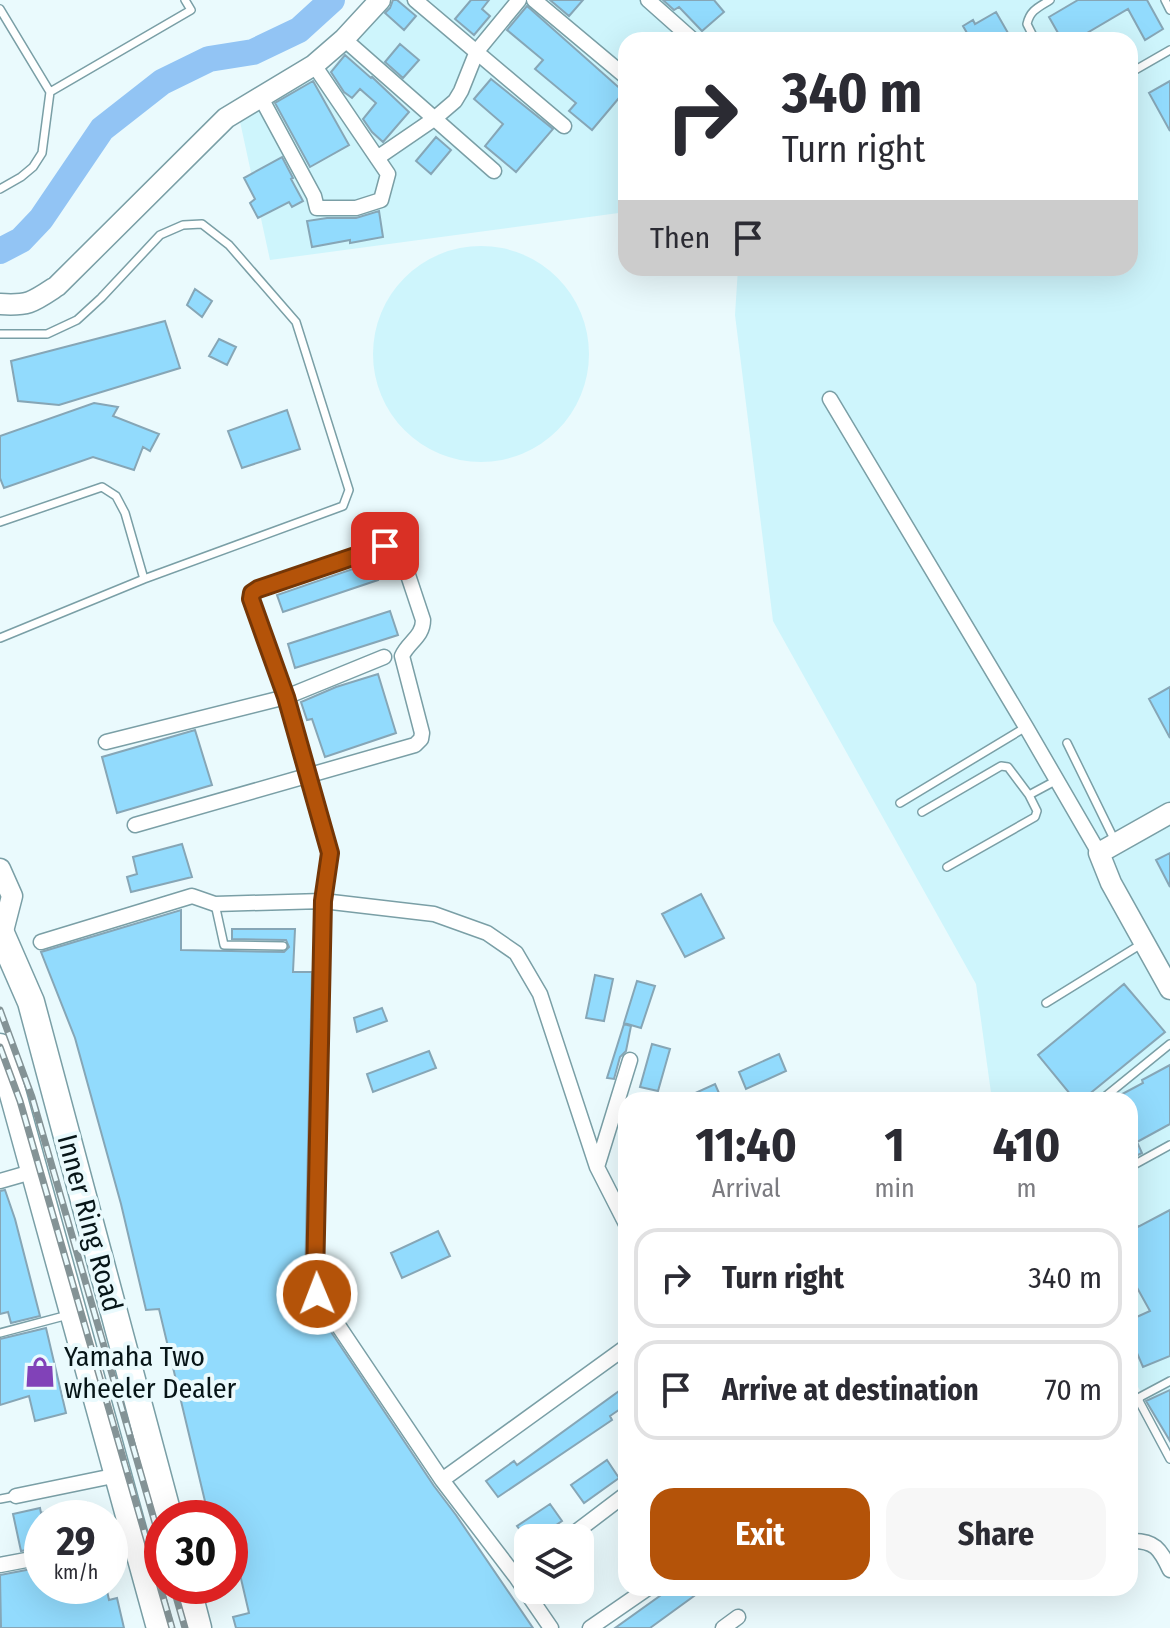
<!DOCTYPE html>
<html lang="en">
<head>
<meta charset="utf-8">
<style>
	:root { --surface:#fff; --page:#f7f7f7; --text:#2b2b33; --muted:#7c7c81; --line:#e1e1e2; --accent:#b45309 }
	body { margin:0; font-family:"Fira Sans Condensed",sans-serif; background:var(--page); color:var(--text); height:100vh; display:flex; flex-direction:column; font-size:30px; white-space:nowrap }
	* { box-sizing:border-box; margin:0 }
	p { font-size:26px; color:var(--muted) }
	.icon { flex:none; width:44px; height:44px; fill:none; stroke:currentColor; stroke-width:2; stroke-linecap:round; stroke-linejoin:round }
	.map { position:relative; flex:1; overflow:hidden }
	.panel { position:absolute; left:618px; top:1092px; width:520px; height:504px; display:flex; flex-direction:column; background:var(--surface); border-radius:24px; box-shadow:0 8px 32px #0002 }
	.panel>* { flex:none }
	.banner { position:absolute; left:618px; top:32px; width:520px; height:244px; border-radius:24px; box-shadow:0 8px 32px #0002; background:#fff; color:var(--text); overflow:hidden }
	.controls { position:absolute; left:514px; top:1524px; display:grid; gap:16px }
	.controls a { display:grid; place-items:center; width:80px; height:80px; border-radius:16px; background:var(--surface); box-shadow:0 8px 32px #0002; font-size:40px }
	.speed { position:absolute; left:24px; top:1500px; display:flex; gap:16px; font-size:40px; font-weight:700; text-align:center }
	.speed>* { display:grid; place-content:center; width:104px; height:104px; border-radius:50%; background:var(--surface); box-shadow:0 8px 32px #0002; line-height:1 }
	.speed small { font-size:20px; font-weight:400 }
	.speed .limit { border:12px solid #d22; background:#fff; color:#111 }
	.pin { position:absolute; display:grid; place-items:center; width:68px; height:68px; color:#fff; margin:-34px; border-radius:16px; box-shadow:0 4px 12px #0006 }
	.me { position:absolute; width:88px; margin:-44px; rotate:359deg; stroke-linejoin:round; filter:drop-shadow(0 0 6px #0008) }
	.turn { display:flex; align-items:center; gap:28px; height:168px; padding:0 32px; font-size:36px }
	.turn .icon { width:104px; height:104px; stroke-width:2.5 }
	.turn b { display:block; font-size:56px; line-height:68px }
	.then { display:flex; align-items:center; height:76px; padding:0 32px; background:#0003; gap:16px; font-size:30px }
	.eta { display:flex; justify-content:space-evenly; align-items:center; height:136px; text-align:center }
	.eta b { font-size:48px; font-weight:700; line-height:56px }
	.action { display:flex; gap:16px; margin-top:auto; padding:16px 32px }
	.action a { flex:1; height:92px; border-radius:24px; background:var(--accent); color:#fff; font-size:32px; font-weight:700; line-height:92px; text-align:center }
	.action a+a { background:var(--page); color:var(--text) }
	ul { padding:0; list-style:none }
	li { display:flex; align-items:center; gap:24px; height:100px; margin:0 16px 12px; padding:0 16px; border:4px solid var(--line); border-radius:24px }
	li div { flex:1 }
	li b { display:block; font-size:30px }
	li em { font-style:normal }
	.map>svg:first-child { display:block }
	.built { fill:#cef5fc }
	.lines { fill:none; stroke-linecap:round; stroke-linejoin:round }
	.river { stroke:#92c4f4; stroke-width:26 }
	.building { fill:#92dbfd; stroke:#86a6b6; stroke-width:2 }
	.lane-casing { stroke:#7a9fa6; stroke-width:10 }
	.street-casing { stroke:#7a9fa6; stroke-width:17 }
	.secondary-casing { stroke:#7a9fa6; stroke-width:23 }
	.highway-casing { stroke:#7a9fa6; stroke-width:29 }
	.lane { stroke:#fff; stroke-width:7 }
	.street { stroke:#fff; stroke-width:14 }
	.secondary { stroke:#fff; stroke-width:20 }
	.highway { stroke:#fff; stroke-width:26 }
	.rail-casing { stroke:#849396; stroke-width:7 }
	.rail { stroke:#eafafd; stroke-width:4; stroke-dasharray:12; stroke-linecap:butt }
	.route-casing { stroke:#753606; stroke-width:20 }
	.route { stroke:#b45309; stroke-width:14 }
	.labels { text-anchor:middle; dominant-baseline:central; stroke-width:8; stroke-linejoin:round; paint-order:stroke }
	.street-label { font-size:28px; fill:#071518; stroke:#eafafd }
	.poi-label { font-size:28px; fill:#071518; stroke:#eafafd; text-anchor:start }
</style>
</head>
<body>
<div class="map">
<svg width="1170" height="1628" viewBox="0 0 1170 1628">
	<rect width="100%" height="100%" fill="#eafafd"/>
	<!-- built -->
	<path class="built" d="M393 0H1170V1433L1149 1406 1130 1373V1100H992L976 984 773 621 735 315 738 268H1130V40H626V212L270 260 239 117 331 68Z
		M373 354a108 108 0 1 1 216 0a108 108 0 1 1-216 0Z"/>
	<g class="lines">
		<!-- river -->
		<path class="river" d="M0 251 21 240 41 219 102 129 162 82 209 59 253 52 299 30 332 0"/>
	</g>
	<!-- building -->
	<path class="building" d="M393 0H397L416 16 404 30 385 13 390 8Z
		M471 0H489L482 9 490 16 474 35 455 19Z
		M550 0H583L569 16Z
		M663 0H714L724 12 702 31 679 7 674 10Z
		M1078 0H1147L1163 29 1145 40 1128 9 1075 40H1062L1049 17Z
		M527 6 624 92 592 130 569 111 576 103 535 69 543 60 507 30Z
		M996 12 1012 40H971L963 26 973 20 975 24Z
		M400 44 419 60 403 78 385 62Z
		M345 55 371 78 372 77 409 112 383 142 372 132 363 119 376 103 360 89 352 98 344 92 331 72Z
		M491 79 553 129 516 172 485 146 503 124 474 99Z
		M313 81 349 145 310 167 275 103Z
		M1170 81V131L1149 93Z
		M436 137 451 150 431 174 416 161Z
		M282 157 293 178 291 179 303 201 292 207 289 202 258 218 250 203 255 199 244 178Z
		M379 211 383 237 350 243V240L312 247 307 221 327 218H356Z
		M195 289 212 301 202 317 187 305Z
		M165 321 180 368 59 405 18 401 11 361Z
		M219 339 236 347 227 365 209 356Z
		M94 403 118 407 113 416 159 434 150 451 143 447 134 470 93 457 4 488 0 478V436Z
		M287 410 300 449 242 468 228 431Z
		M373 562 378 580 283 612 277 595Z
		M390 611 398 635 295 668 288 644Z
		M378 674 396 733 325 757 312 719 307 720 301 702 336 687Z
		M1170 687V738L1149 699Z
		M195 730 212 785 117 813 102 757Z
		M182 844 192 877 131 892 127 877 137 874 133 857Z
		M1170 853V887L1156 860Z
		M701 894 724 938 685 957 662 914Z
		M181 910V950L284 952 289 947 286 940 232 939V929H295L293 972H312L305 1280 307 1296 434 1486 456 1515 533 1628H236L233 1617 249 1613 235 1553 230 1554V1518H209L159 1309 146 1310 121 1204 75 1038 41 952Z
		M595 975 613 979 604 1021 586 1018Z
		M637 981 655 986 641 1028 624 1023Z
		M1124 984 1165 1032 1082 1100H1075L1038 1055Z
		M382 1008 387 1021 357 1032 354 1018Z
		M624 1024 631 1026 626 1051 620 1057 614 1079 607 1078Z
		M652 1044 670 1049 658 1091 640 1087Z
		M429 1051 436 1068 373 1092 367 1074Z
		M779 1054 786 1071 746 1089 739 1072Z
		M1170 1065V1124L1137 1142 1142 1153 1130 1159V1100H1111L1143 1083 1142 1080Z
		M715 1084 722 1100H680Z
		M5 1190 15 1219 40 1316 11 1323 8 1312 0 1314V1191Z
		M1170 1210V1356L1143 1367 1130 1337V1320L1150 1311 1130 1275V1212L1138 1227Z
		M438 1231 450 1256 402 1278 391 1253Z
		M46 1328 66 1413 35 1421 29 1396 0 1405V1339Z
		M626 1386V1405L610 1416 612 1420 498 1497 486 1481 514 1461 517 1465Z
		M1170 1390V1441L1146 1401Z
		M607 1460 619 1478 584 1503 571 1485Z
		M87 1503 90 1518H42V1547L21 1551 13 1514 40 1508 41 1513Z
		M550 1504 562 1521 537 1538H526L517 1526Z
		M42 1567V1586H106L109 1600 117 1598 124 1628H1L0 1575Z
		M671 1588H705L650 1628H615Z"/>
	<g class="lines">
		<defs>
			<path id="lane" d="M1165 0 1170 10
				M0 9 50 92 42 153 33 167 21 177 0 189
				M1035 40 1027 24C1030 10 1039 7 1050 0
				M1130 73 1170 50
				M50 92 191 10 185 0
				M0 334H47L77 320 101 298 160 235 183 225 202 224 229 245 296 322 349 490 343 506 144 579
				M0 522 102 487 116 496 125 513 144 579 0 638
				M1067 743 1115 841
				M900 803 1026 727
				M922 812 1001 766 1008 767 1029 795
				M947 867 1035 817 1037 811 1029 795 1057 780
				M215 904 224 945 283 946
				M1046 1003 1143 943
				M1101 1100 1170 1044
				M1130 1167 1170 1145
				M0 1333 68 1315
				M1170 1381 1140 1397 1139 1401 1170 1459
				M0 1499 16 1496"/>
			<path id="street" d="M415 0 564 126
				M534 0 626 77
				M648 0 693 40
				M344 39 494 171
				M260 96 314 196 317 208H356L381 200 388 174 314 65
				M377 158 434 119 455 101 461 91 477 51 519 0
				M830 399 1026 727 1099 853
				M106 742 286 697 384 657
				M135 825 415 745 421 739 422 733 402 656C408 642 423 637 423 620L400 551 394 545 385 546 258 589 252 593 251 599 286 697 330 853 323 901 315 1280 317 1294 442 1480 516 1577 551 1628
				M41 942 192 896 215 904 323 901 434 914 487 933 516 953 540 994 597 1167 626 1224
				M597 1167 630 1060
				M0 1181 35 1171
				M442 1480 626 1347
				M16 1496 118 1475
				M568 1538 626 1494
				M1130 1541C1155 1540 1160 1549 1170 1570
				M110 1544 135 1539
				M0 1565 42 1557
				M590 1628 648 1588
				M723 1628 738 1617"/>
			<path id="secondary" d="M0 304C29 306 33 302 57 286L226 118 314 65 344 39 380 0
				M1099 853 1111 883 1170 989
				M1099 853 1170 813
				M0 869 12 896 2 935"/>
			<path id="highway" d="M0 931 31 1002 169 1518
				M0 1047 160 1628
				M187 1586 198 1628"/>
		</defs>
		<!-- lane casing -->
		<use href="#lane" class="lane-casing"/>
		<!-- street casing -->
		<use href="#street" class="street-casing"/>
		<!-- secondary casing -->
		<use href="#secondary" class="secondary-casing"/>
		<!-- highway casing -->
		<use href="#highway" class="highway-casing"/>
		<!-- lane -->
		<use href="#lane" class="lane"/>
		<!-- street -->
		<use href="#street" class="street"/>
		<!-- secondary -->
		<use href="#secondary" class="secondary"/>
		<!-- highway -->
		<use href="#highway" class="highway"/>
		<defs>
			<path id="rail" d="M0 1010 32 1097 162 1547
				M0 1047 20 1101 172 1628
				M173 1586 185 1628"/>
		</defs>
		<!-- rail casing -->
		<use href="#rail" class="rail-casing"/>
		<!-- rail -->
		<use href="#rail" class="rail"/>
	</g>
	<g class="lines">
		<defs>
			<path id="route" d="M317 1294 315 1280 323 901 330 853 286 697 251 599 252 593 258 589 385 546"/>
		</defs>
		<!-- route casing -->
		<use href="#route" class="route-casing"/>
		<!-- route -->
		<use href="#route" class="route"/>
	</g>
	<!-- icons -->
	<defs>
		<symbol id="shop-bare" viewBox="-9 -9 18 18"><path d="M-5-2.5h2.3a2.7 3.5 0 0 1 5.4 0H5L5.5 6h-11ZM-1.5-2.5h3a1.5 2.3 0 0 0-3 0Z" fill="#8142b8" stroke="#eafafd" stroke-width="2.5" paint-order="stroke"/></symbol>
	</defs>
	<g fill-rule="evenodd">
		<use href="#shop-bare" x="18" y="1350" width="44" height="44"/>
	</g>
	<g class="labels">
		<!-- street labels -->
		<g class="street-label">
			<text transform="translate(90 1223) rotate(75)">Inner Ring Road</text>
		</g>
		<!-- poi labels -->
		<g class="poi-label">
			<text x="64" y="1356">Yamaha Two<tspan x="64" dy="32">wheeler Dealer</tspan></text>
		</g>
	</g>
</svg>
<div class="controls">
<a><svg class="icon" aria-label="layers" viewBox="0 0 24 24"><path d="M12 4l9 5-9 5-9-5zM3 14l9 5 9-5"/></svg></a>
</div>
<div class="speed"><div>29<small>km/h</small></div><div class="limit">30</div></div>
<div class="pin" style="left:385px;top:546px;background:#d93025"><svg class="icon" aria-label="arrive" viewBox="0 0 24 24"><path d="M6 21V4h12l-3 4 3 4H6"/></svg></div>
<svg class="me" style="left:317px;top:1294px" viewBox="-20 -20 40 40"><circle r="17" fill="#b45309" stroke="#fff" stroke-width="3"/><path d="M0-11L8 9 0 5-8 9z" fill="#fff"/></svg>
<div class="banner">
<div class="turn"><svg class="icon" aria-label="right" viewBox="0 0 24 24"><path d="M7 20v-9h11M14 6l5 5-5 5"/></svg><div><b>340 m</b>Turn right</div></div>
<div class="then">Then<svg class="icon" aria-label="arrive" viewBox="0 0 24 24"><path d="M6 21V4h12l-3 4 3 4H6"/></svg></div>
</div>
<section class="panel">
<div class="eta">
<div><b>11:40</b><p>Arrival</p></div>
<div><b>1</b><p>min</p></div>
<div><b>410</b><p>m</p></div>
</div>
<ul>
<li><svg class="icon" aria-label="right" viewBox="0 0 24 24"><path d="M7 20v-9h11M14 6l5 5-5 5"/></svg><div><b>Turn right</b></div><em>340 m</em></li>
<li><svg class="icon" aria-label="arrive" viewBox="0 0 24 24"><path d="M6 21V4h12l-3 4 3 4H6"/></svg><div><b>Arrive at destination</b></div><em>70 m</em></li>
</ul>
<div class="action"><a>Exit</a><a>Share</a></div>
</section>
</div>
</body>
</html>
